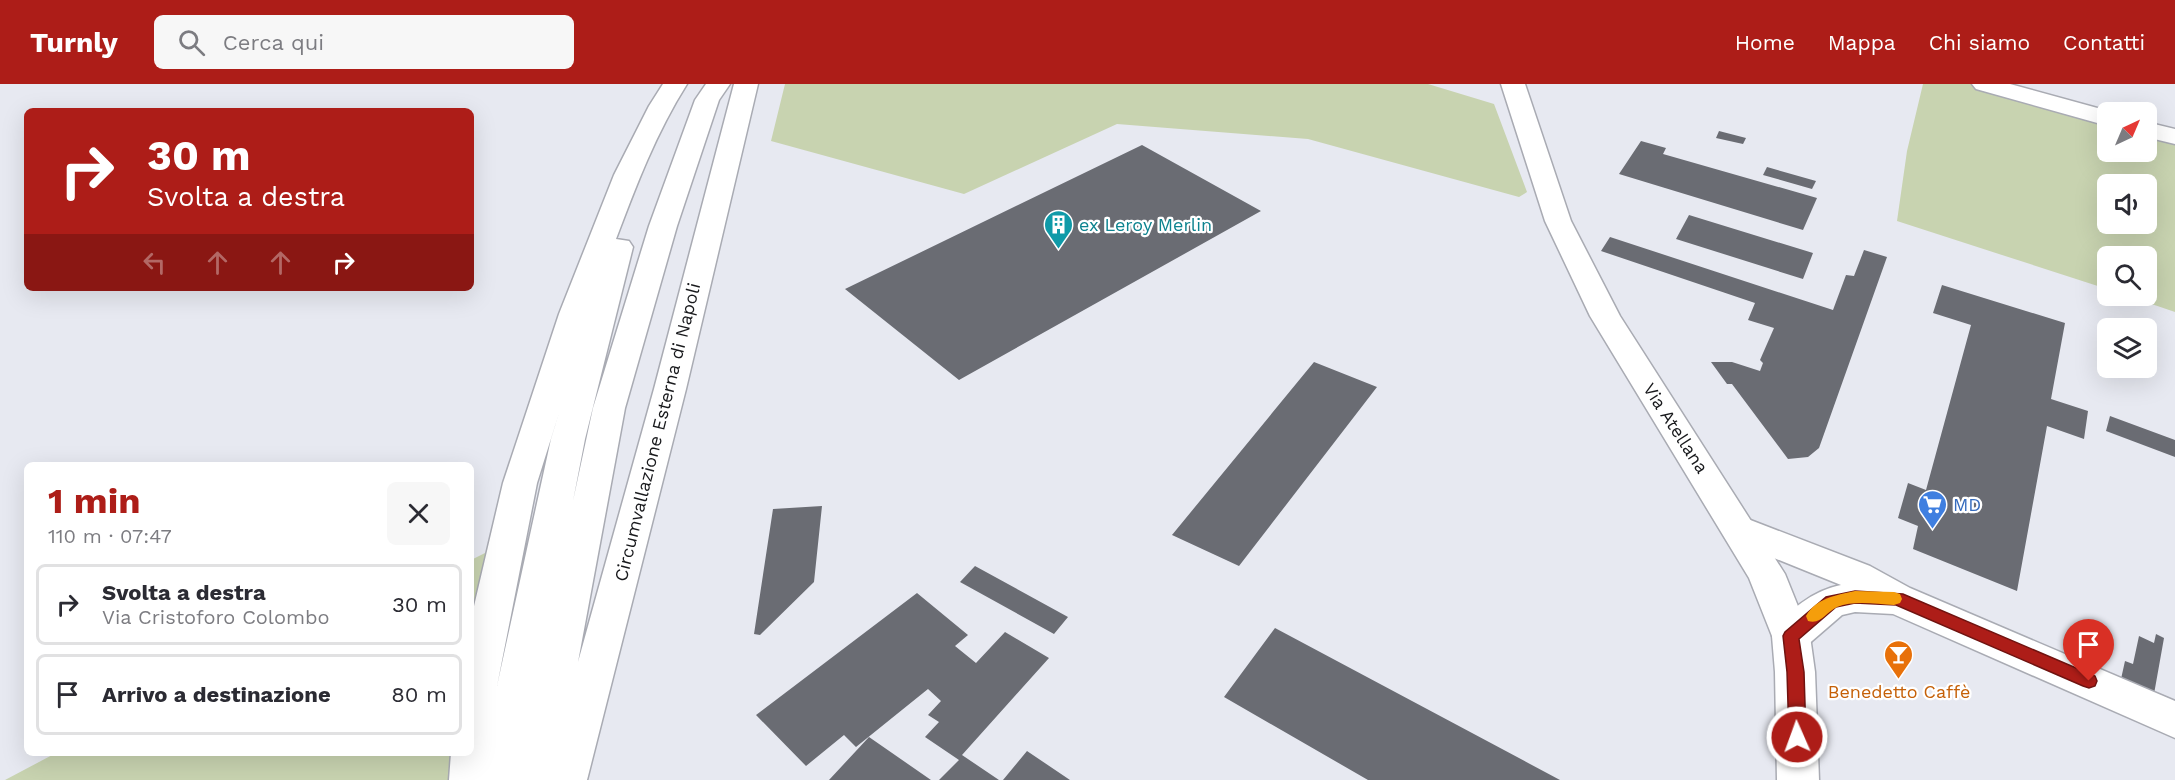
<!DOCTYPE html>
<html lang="it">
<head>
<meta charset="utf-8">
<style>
	:root { --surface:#fff; --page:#f7f7f7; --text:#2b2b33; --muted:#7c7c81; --line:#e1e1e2; --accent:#ad1d18 }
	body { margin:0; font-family:"Work Sans",sans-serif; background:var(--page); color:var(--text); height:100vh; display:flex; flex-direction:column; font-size:22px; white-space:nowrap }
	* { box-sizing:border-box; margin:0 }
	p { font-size:20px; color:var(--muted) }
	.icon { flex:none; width:33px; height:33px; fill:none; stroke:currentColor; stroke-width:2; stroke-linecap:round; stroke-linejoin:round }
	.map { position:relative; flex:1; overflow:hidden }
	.sheet { position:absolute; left:24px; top:378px; width:450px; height:294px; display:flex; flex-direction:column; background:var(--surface); border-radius:9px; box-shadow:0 6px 24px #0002 }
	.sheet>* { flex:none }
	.top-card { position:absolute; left:24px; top:24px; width:450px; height:183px; border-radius:9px; box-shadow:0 6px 24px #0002; background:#ad1d18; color:#fff; overflow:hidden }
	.needle { width:39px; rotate:44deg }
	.buttons { position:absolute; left:2097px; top:18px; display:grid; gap:12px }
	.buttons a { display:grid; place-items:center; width:60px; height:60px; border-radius:9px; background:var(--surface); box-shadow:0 6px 24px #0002; font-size:30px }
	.pin { position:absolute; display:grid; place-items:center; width:51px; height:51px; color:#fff; margin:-62px -26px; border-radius:50% 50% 50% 0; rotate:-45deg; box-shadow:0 0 6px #0007 }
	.pin .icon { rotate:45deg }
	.me { position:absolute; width:66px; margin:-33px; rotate:358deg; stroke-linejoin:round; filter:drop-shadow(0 0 4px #0008) }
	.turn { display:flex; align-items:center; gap:21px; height:126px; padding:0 24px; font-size:27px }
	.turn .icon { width:78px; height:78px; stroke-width:2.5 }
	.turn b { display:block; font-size:42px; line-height:51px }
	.lanes { display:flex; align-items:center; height:57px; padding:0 24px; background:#0003; justify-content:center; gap:30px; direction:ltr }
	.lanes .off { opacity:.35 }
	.round { display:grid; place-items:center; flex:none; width:63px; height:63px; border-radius:9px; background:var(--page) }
	.summary { display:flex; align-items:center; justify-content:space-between; height:102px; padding:0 24px }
	h1 { font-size:36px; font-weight:700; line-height:45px; color:var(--accent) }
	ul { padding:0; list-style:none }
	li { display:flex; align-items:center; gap:18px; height:81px; margin:0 12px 9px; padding:0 12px; border:3px solid var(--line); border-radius:9px }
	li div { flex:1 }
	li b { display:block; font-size:22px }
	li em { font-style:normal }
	header { display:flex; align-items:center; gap:36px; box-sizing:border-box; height:84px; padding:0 30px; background:var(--accent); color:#fff }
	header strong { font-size:28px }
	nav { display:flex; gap:33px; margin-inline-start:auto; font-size:21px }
	.search { width:420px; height:54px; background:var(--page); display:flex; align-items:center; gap:15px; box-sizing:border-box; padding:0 21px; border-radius:9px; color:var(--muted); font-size:22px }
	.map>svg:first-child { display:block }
	.green { fill:#c8d3b0; fill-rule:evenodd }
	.building { fill:#6a6c73 }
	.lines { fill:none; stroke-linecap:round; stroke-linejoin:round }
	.minor-casing { stroke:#a9abb3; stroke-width:3 }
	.major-casing { stroke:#a9abb3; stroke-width:3 }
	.highway-casing { stroke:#a9abb3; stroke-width:3 }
	.minor { fill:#fff; fill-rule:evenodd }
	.major { fill:#fff; fill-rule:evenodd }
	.highway { fill:#fff; fill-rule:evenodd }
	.route { fill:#ad1d18; stroke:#701310; stroke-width:1.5 }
	.slow { fill:#f59e0b }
	.labels { text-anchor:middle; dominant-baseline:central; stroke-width:4.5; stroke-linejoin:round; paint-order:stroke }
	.culture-label { font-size:18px; fill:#0d838f; stroke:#fff; text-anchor:start }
	.street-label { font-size:18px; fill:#18191c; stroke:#fff }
	.shop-label { font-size:18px; fill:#366cbe; stroke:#fff; text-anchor:start }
	.food-label { font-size:18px; fill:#c56008; stroke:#fff }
</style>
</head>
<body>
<header>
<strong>Turnly</strong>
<div class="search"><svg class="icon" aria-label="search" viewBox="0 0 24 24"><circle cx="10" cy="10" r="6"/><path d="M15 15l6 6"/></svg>Cerca qui</div>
<nav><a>Home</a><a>Mappa</a><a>Chi siamo</a><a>Contatti</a></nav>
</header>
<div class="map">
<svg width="2175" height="696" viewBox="0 0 2175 696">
	<rect width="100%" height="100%" fill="#e7e9f1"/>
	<!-- green -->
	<path class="green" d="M785 0H1428L1494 20 1527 108 1519 113 1308 55 1117 40 964 110 771 57Z
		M1923 0H1972L2107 40 2108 68H2146L2147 50 2175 58V228L2128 212H2146V172H2108L2107 205 1897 137 1907 67ZM2108 100H2146V140H2108Z
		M491 466 471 552V476Z
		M56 669H456L455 696H5Z"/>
	<!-- building -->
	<path class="building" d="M1719 47 1746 54 1743 60 1716 54Z
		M1641 57 1666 64 1663 70 1817 114 1803 146 1619 90Z
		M1142 61 1261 127 959 296 845 205Z
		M1767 83 1816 97 1812 105 1763 91Z
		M1689 131 1813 169 1803 195 1676 155Z
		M1610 153 1833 226 1846 191 1854 192 1864 166 1887 173 1819 364 1808 373 1788 375 1732 300H1727L1711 278H1732L1760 287 1763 279 1760 276 1774 244 1748 236 1755 219 1601 167Z
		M1942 201 2065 239 2051 315 2088 327 2084 355 2047 342 2017 507 1913 465 1918 442 1898 434 1908 399 1926 406 1971 241 1933 229Z
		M1314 278 1377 303 1239 482 1172 451Z
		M2110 332 2175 356V373L2106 347Z
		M822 422 814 498 760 551 754 550 773 425Z
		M975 482 1068 533 1054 550 960 498Z
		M917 509 968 551 955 562 976 579 1005 548 1049 574 962 671 999 696H939L959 676 925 653 939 638 928 631 941 617 928 605 856 663 844 651 806 682 756 631Z
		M1275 544 1560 696H1368L1224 613Z
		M2156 550 2164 554 2154 610 2121 595 2125 577 2133 580 2139 552 2154 559Z
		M869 653 931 696H829Z
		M1027 667 1070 696H1003Z"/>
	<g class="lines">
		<defs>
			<path id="minor" d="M1972 0H2010L2112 28H2108V42L1976 5Z
				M2146 38 2175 45V60L2146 53Z
				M1740 432 1870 482 1910 504 2175 617V654L1893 530 1855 528 1842 531 1805 563 1791 568 1777 563 1772 552C1784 528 1814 506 1841 501L1727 455 1722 445 1727 435Z"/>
			<path id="major" d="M1501 0H1525L1571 137 1620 232 1785 490 1810 552 1815 588 1819 696H1777L1775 588 1772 552 1749 494 1590 232 1545 137Z"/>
			<path id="highway" d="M663 0H687C656 49 636 102 616 155L629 157 633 163 585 355 573 417 593 324 649 142 695 16 706 0H730L719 16 677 142 625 324 578 578 654 305 734 0H758L686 305 587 696H449L451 669H471V535L503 399 559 230 614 91 649 22ZM560 326 551 355 497 602 537 399Z"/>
		</defs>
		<!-- minor casing -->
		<use href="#minor" class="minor-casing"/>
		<!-- major casing -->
		<use href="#major" class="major-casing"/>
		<!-- highway casing -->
		<use href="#highway" class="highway-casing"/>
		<!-- minor -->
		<use href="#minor" class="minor"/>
		<!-- major -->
		<use href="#major" class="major"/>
		<!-- highway -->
		<use href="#highway" class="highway"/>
	</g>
	<!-- route -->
	<path class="route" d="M1855 507 1903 510 2095 592 2097 597 2095 602 2089 604 2083 602 1896 521 1855 519 1836 523 1799 555 1804 588 1806 653 1803 658 1797 660 1791 658 1789 653 1787 588 1783 552 1785 548 1826 513Z"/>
	<!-- slow -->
	<path class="slow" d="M1855 507 1894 508 1900 510 1902 515 1900 519 1894 521C1876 520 1854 516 1837 523 1826 528 1821 541 1808 537L1806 532C1816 514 1837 511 1855 507Z"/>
	<!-- icons -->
	<defs>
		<symbol id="building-pin" viewBox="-11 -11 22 30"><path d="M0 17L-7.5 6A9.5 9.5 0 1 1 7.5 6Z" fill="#0f9aa8" stroke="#fff"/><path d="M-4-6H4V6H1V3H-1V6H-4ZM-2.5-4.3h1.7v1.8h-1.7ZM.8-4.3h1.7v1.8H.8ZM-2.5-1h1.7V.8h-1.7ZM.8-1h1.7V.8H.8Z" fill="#fff"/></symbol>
		<symbol id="supermarket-pin" viewBox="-11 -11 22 30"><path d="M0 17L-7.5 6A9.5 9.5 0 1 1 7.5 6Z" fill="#3f7fe0" stroke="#fff"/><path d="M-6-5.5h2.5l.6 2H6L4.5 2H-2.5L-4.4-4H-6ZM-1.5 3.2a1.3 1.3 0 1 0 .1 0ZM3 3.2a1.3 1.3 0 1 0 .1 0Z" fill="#fff"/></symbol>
		<symbol id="bar-pin" viewBox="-11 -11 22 30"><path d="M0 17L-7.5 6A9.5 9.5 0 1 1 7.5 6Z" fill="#e8710a" stroke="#fff"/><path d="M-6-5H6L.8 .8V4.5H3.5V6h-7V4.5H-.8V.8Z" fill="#fff"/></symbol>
	</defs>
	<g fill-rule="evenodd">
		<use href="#building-pin" x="1042" y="124" width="33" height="45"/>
		<use href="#supermarket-pin" x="1916" y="404" width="33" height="45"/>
		<use href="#bar-pin" x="1882" y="554" width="33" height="45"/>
	</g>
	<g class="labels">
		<!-- culture labels -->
		<g class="culture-label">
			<text x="1079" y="140">ex Leroy Merlin</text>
		</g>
		<!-- street labels -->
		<g class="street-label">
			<text transform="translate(1676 344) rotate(57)">Via Atellana</text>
			<text transform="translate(657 348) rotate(-76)">Circumvallazione Esterna di Napoli</text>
		</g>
		<!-- shop labels -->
		<g class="shop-label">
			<text x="1953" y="420">MD</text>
		</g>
		<!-- food labels -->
		<g class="food-label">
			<text x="1899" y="607">Benedetto Caffè</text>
		</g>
	</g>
</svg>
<div class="buttons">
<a><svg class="needle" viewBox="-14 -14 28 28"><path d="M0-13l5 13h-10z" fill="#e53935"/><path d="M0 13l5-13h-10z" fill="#7c7c81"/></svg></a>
<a><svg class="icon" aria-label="sound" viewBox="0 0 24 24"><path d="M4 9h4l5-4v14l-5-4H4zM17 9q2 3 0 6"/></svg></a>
<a><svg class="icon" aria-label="search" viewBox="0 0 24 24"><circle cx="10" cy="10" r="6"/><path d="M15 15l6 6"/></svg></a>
<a><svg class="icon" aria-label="layers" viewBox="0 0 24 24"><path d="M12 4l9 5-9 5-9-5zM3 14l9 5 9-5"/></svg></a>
</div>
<div class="pin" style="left:2089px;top:597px;background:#d93025"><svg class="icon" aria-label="arrive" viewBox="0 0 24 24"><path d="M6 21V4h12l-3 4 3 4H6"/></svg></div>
<svg class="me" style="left:1797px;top:653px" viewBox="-20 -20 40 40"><circle r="17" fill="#ad1d18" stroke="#fff" stroke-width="3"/><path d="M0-11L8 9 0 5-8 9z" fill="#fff"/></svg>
<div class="top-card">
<div class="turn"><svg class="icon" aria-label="right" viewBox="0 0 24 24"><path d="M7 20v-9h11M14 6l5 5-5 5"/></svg><div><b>30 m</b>Svolta a destra</div></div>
<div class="lanes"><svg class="icon off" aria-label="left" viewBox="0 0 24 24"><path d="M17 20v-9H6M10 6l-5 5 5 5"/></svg><svg class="icon off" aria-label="ahead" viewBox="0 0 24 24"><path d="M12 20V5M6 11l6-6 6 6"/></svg><svg class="icon off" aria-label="ahead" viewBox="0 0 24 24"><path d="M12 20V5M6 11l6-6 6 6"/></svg><svg class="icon" aria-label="right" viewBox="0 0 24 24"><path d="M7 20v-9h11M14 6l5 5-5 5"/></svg></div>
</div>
<section class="sheet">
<div class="summary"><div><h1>1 min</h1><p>110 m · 07:47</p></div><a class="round"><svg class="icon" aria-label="close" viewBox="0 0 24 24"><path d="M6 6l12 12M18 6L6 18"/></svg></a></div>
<ul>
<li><svg class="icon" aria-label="right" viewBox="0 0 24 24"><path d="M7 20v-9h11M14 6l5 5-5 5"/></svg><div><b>Svolta a destra</b><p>Via Cristoforo Colombo</p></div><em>30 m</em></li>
<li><svg class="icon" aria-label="arrive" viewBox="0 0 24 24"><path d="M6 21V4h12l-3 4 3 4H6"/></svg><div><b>Arrivo a destinazione</b></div><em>80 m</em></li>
</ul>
</section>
</div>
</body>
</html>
